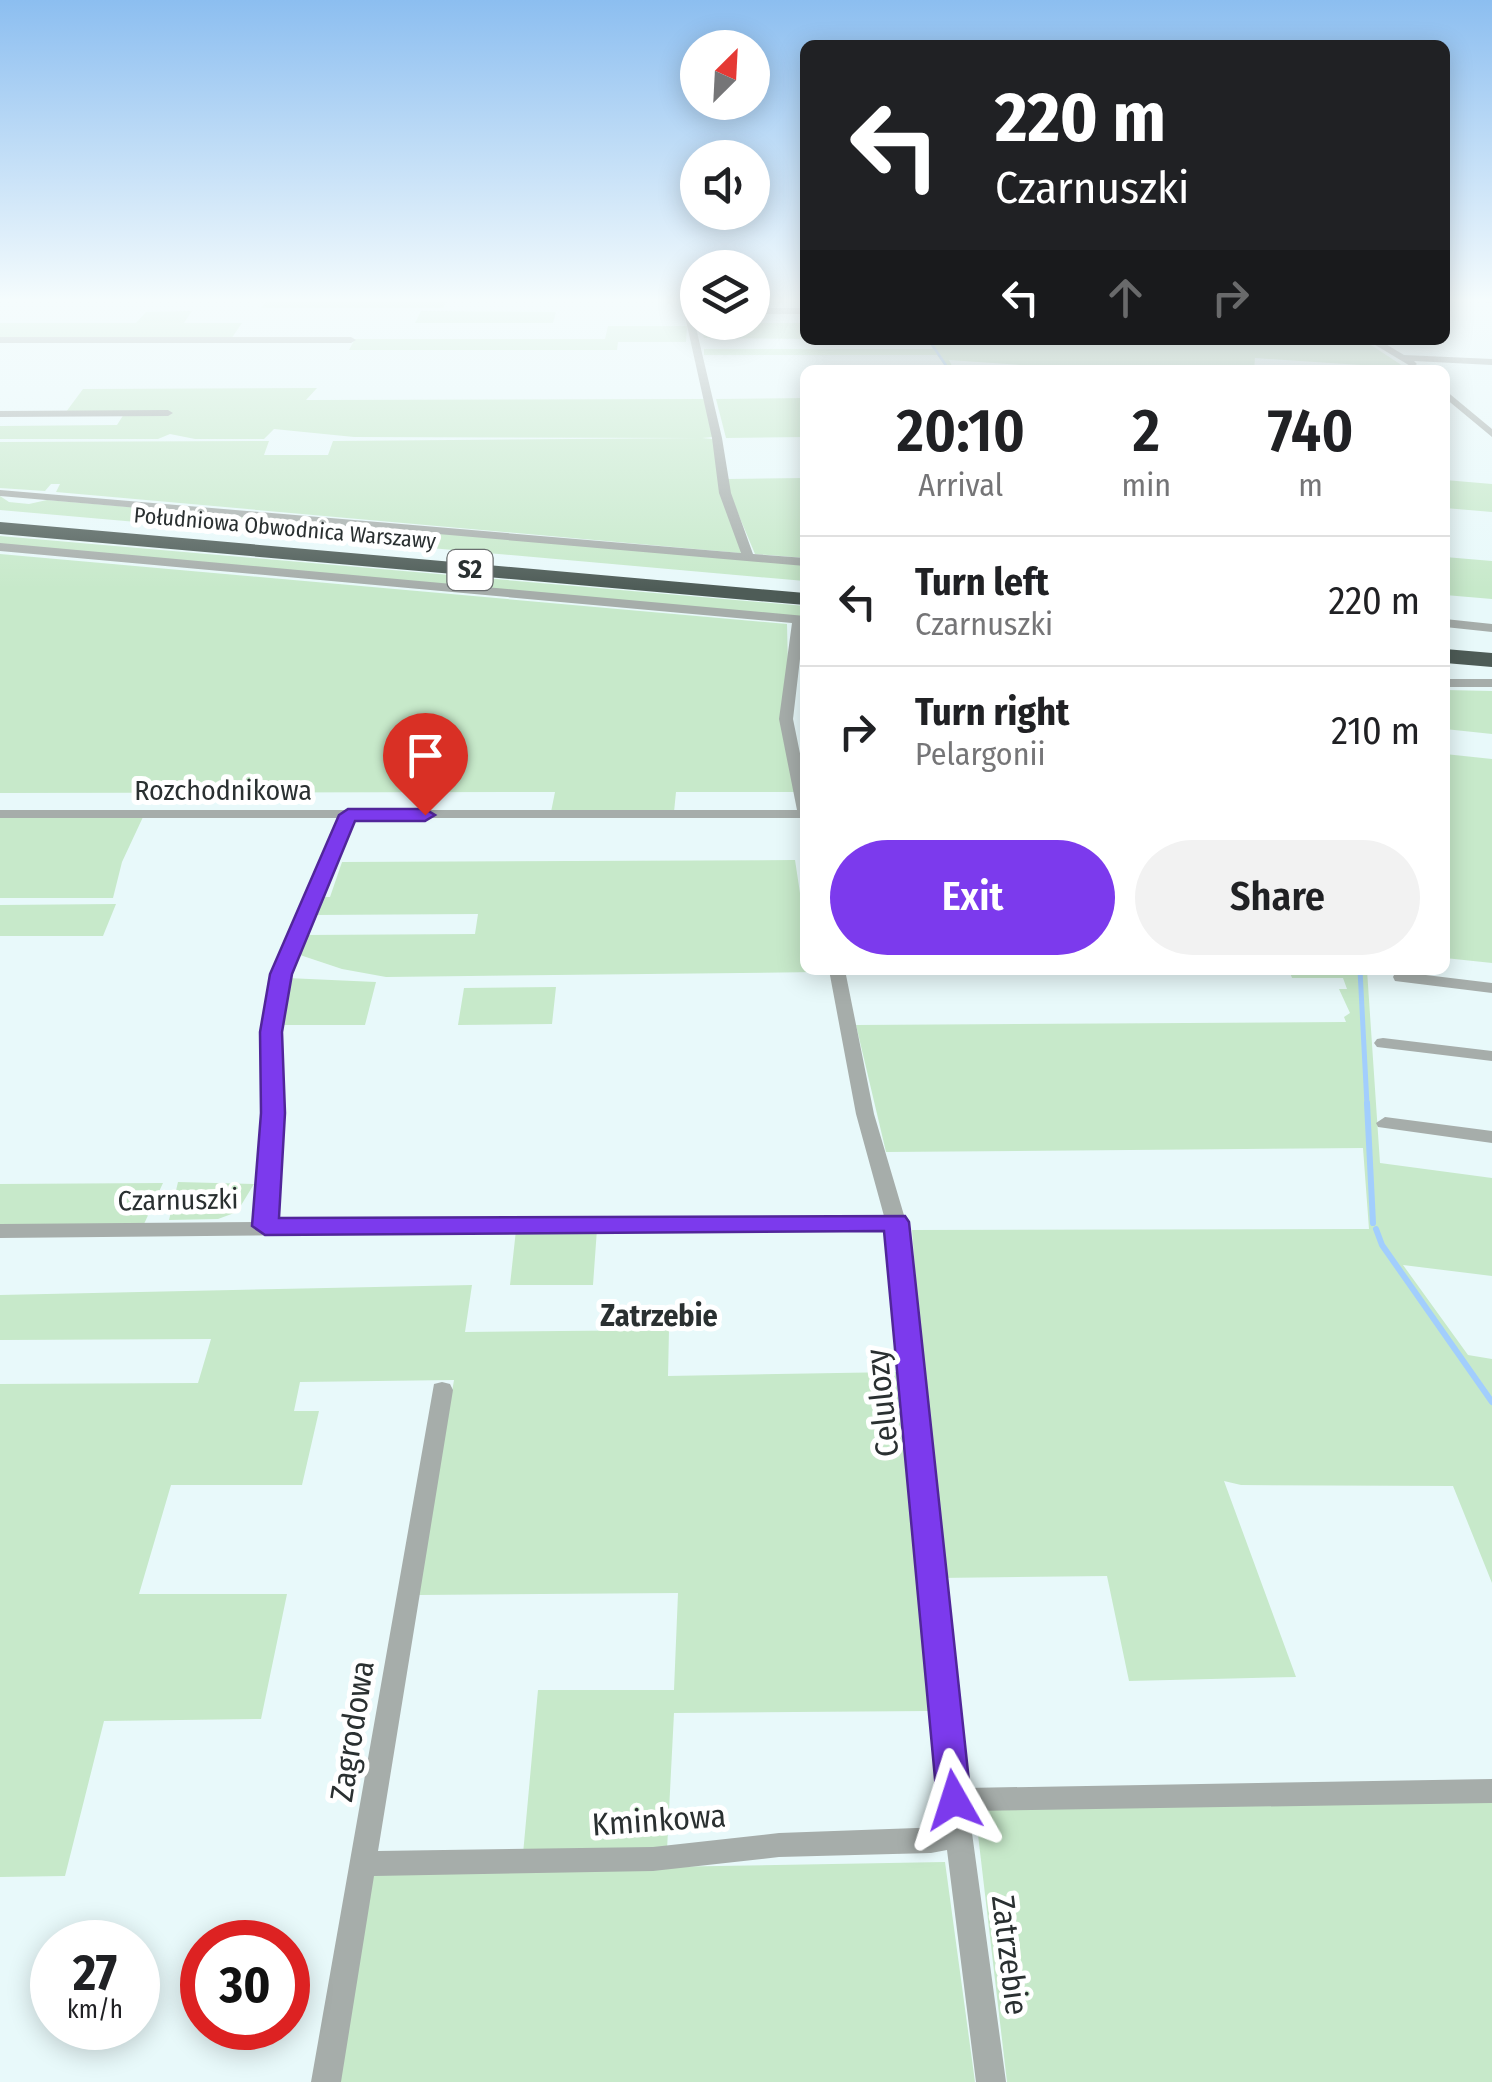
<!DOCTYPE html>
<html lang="en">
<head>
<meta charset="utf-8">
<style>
	:root { --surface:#fff; --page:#f2f2f2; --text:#202124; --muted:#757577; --line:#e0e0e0; --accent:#7c3aed }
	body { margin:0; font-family:"Fira Sans Condensed",sans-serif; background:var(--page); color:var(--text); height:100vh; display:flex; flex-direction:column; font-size:38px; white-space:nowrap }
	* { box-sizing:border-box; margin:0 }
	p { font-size:32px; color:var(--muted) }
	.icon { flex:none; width:55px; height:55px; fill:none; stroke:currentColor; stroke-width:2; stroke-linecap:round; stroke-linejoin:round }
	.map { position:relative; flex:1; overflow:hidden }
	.details { position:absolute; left:800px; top:365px; width:650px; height:610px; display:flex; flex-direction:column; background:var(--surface); border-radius:15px; box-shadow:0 5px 25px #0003 }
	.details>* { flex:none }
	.guide { position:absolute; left:800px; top:40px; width:650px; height:305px; border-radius:15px; box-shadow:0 5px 25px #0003; background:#202124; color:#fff; overflow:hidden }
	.needle { width:65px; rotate:24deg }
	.controls { position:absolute; left:680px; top:30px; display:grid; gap:20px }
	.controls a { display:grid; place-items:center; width:90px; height:90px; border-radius:50%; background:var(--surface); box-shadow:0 5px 25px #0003; font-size:50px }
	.speed { position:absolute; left:30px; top:1920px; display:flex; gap:20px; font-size:50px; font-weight:700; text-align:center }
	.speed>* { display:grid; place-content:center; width:130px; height:130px; border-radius:50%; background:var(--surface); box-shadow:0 5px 25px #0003; line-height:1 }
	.speed small { font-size:25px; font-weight:400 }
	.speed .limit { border:15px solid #d22; background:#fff; color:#111 }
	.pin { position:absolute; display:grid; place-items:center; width:85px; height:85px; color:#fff; margin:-102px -42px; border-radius:50% 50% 50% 0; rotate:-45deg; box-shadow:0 0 10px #0007 }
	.pin .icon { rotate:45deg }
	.me { position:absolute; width:110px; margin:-55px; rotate:354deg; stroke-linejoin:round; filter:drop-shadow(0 0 8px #0008) }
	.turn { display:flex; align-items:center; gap:35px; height:210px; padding:0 30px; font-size:45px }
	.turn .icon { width:130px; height:130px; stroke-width:2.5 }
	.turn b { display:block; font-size:70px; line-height:85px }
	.lanes { display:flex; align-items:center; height:95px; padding:0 30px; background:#0003; justify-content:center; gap:50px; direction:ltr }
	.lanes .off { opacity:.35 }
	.eta { display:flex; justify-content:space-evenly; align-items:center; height:170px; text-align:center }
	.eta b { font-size:60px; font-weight:600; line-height:70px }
	.primary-button { display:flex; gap:20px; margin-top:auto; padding:20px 30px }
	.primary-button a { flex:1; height:115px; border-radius:60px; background:var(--accent); color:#fff; font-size:40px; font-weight:600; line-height:115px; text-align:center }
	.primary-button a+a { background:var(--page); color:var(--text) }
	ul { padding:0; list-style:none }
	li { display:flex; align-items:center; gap:30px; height:130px; padding:0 30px; border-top:2px solid var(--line) }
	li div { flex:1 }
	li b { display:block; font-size:38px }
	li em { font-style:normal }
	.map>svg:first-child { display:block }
	.green { fill:#c7e9ca }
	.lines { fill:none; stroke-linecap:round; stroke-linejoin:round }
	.stream-far2 { stroke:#a2cefd; stroke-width:2.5 }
	.stream-far1 { stroke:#a2cefd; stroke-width:5 }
	.stream { stroke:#a2cefd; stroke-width:6 }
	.street { fill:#a6adaa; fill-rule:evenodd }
	.highway { fill:#4e5c57; fill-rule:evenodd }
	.route { fill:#7c3aed; stroke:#51269a; stroke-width:2.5 }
	.labels { text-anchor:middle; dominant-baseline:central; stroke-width:10; stroke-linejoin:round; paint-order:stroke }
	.far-street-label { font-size:22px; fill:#2a3031; stroke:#fff }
	.shield { fill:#fff; stroke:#6a6e6f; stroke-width:2.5 }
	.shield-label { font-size:25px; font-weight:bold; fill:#2a3031 }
	.street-label { font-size:28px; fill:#2a3031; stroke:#fff }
	.neighbourhood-label { font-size:30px; font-weight:bold; fill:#2a3031; stroke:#fff }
	.near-street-label { font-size:32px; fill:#2a3031; stroke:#fff }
</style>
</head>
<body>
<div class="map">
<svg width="1492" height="2082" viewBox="0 0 1492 2082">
	<rect width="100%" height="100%" fill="#e8f9fa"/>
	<!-- green -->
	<path class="green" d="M268 298H448L443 308H261Z
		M192 311 184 323H242L231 339H0V323H136L146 312Z
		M421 311 556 312 553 323H415Z
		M699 323H805V339L704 338Z
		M608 326H687L686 342H618L617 350H349L355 339H605Z
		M928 340H1316L1371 345 1406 368 1255 358 1254 370H1092L949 360 954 370H948L937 355H704V349H933Z
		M317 388 306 400 706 399 714 437 702 438 713 439 745 550 740 553 56 492 60 484H51L45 491 0 488V442L269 441 264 455H328L333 441 700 438 354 437 274 429 264 439H195L170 434 158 439H0V426L117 425 124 414H168L170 411 66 412 83 389Z
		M805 398V437L726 438 716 399Z
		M805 478V558L755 554 727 487 728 479Z
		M1445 480 1492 484V512L1445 508Z
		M0 496 9 502 29 504 47 500 805 564V581L0 510Z
		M0 536 805 606V618L0 545Z
		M0 554 787 624 788 669 781 720 795 792H676L674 812H551L555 792 0 793Z
		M1445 557 1492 561V599L1445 595Z
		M1445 690 1492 691V734L1445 729Z
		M1445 754 1492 759V963L1445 958Z
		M0 816 143 817 122 862 113 898H0Z
		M795 860 800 893 805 894V970H825L818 972 386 977 342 969 297 954 304 935 475 934 478 914 312 915 320 897H330L342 862Z
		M116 904 103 936H0V905Z
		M844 970H1268L845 975Z
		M1289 970H1367L1380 1163 1492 1178V1276L1403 1265 1468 1355 1492 1359V1583L1453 1486 1241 1485 1224 1481 1296 1677 1129 1681 1107 1576 938 1578 912 1230 1369 1229 1363 1148 886 1152 856 1025 1346 1022 1344 1017 1350 1013 1339 989H1347L1343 978H1292Z
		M287 978 376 982 365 1025H275Z
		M556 987 552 1024 458 1025 464 988Z
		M178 1182 254 1184 237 1212 218 1219 169 1220Z
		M163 1183 144 1224 0 1228V1184Z
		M597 1229 593 1285H510L516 1230Z
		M472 1285 465 1332 669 1330 668 1376 898 1372 928 1711 674 1713 667 1850 523 1854 538 1690H674L678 1593 418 1595 454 1380 300 1382 294 1411H319L302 1485H171L139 1594H287L261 1719 104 1721 65 1876 0 1877V1384L198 1383 211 1339 0 1340V1295Z
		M1492 1800V2082H1007L975 1809Z
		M945 1862 975 2082H336L371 1872Z"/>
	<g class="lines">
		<!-- stream-far2 -->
		<path class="stream-far2" d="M929 340 949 370"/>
		<!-- stream-far1 -->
		<path class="stream-far1" d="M1360 970 1367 1105"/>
		<!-- stream -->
		<path class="stream" d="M1367 1103 1373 1223
			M1376 1229 1382 1245 1492 1402"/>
		<!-- street -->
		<path class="street" d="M681 298H689L722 438 731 493 753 554 805 558V566L0 496V490L741 553 719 493 712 438Z
			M1473 298H1492V303L1474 300Z
			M752 308H805V314H752Z
			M0 337H351L356 340 351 343H0Z
			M1367 340H1379L1404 355 1492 359V365L1414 361 1417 364 1412 367Z
			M1445 390 1492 429V437L1445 398Z
			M0 411 168 410 173 413 168 416 0 417Z
			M0 543 805 616 793 719 805 778V818H354L286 985 280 1031 282 1113 275 1222 884 1216 856 1114 829 970H845L874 1114 906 1222 966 1788 1492 1779V1803L969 1811 1006 2082H976L947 1850 931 1853 779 1857 653 1871 374 1876 341 2082H311L434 1384 442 1382 450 1384 453 1390 378 1851 653 1847 779 1833 944 1827 887 1229 0 1238V1224L255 1222 264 1113 262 1031 270 985 339 818H0V810H797L779 719 792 623 0 551Z
			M1445 619 1492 624V632L1445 627Z
			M1445 679H1492V687H1445Z
			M1401 972 1492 983V993L1395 981 1393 977 1395 973Z
			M1383 1038 1492 1051V1061L1377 1047 1374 1043 1377 1039Z
			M1385 1117 1492 1131V1143L1378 1127 1376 1123Z"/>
		<!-- highway -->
		<path class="highway" d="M0 522 805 593V605L0 534Z
			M1445 649 1492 653V667L1445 663Z"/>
	</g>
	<!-- sky -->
	<linearGradient id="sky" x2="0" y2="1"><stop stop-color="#8cbef0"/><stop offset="0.51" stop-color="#f5fcfd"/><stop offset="1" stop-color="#f5fcfd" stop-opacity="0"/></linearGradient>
	<rect width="1492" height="589" fill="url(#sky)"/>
	<!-- route -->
	<path class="route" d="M348 809H425L435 815 425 821H355L292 974 282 1032 285 1113 279 1218 905 1216 909 1222 971 1800 966 1811 954 1815 942 1811 937 1800 884 1231 265 1235 252 1226 261 1113 260 1032 270 974 339 815Z"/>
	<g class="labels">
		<!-- far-street labels -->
		<g class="far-street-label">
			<text transform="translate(285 528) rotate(5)">Południowa Obwodnica Warszawy</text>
		</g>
		<!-- shield labels -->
		<rect class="shield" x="447.5" y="550" width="45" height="40" rx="8"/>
		<g class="shield-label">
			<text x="470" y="570">S2</text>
		</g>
		<!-- street labels -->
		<g class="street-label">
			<text x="223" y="790">Rozchodnikowa</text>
			<text transform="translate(178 1200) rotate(-1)">Czarnuszki</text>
		</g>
		<!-- neighbourhood labels -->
		<g class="neighbourhood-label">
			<text x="659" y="1316">Zatrzebie</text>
		</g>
		<!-- near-street labels -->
		<g class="near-street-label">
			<text transform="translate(882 1403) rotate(-96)">Celulozy</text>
			<text transform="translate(352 1731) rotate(-81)">Zagrodowa</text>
			<text transform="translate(659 1820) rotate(-4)">Kminkowa</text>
			<text transform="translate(1010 1955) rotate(83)">Zatrzebie</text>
		</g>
	</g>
</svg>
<div class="controls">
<a><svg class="needle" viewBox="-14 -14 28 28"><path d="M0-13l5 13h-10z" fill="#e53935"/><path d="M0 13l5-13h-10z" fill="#757577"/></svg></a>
<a><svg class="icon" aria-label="sound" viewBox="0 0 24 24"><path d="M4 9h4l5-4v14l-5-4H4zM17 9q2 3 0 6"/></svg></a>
<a><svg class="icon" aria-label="layers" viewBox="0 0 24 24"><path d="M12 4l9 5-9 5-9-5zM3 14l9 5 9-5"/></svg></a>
</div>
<div class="speed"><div>27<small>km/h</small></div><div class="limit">30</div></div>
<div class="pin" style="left:425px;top:815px;background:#d93025"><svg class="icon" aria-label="arrive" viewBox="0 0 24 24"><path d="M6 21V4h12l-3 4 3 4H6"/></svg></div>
<svg class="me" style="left:954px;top:1800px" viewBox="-20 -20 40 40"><path d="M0-17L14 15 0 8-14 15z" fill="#7c3aed" stroke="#fff" stroke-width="4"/></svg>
<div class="guide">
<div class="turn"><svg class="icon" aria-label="left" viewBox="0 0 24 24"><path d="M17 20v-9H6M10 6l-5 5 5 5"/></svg><div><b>220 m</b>Czarnuszki</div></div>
<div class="lanes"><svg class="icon" aria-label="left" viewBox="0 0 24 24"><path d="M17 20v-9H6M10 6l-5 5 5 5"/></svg><svg class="icon off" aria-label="ahead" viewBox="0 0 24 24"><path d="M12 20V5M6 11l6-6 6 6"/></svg><svg class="icon off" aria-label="right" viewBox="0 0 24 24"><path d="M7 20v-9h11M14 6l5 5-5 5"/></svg></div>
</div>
<section class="details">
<div class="eta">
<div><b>20:10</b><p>Arrival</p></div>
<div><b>2</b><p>min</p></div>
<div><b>740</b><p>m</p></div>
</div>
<ul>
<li><svg class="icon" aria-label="left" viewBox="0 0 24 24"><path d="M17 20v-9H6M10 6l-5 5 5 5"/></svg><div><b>Turn left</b><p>Czarnuszki</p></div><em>220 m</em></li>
<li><svg class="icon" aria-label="right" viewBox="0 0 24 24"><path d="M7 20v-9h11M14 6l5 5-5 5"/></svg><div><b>Turn right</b><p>Pelargonii</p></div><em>210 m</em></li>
</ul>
<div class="primary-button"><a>Exit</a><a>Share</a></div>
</section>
</div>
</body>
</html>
